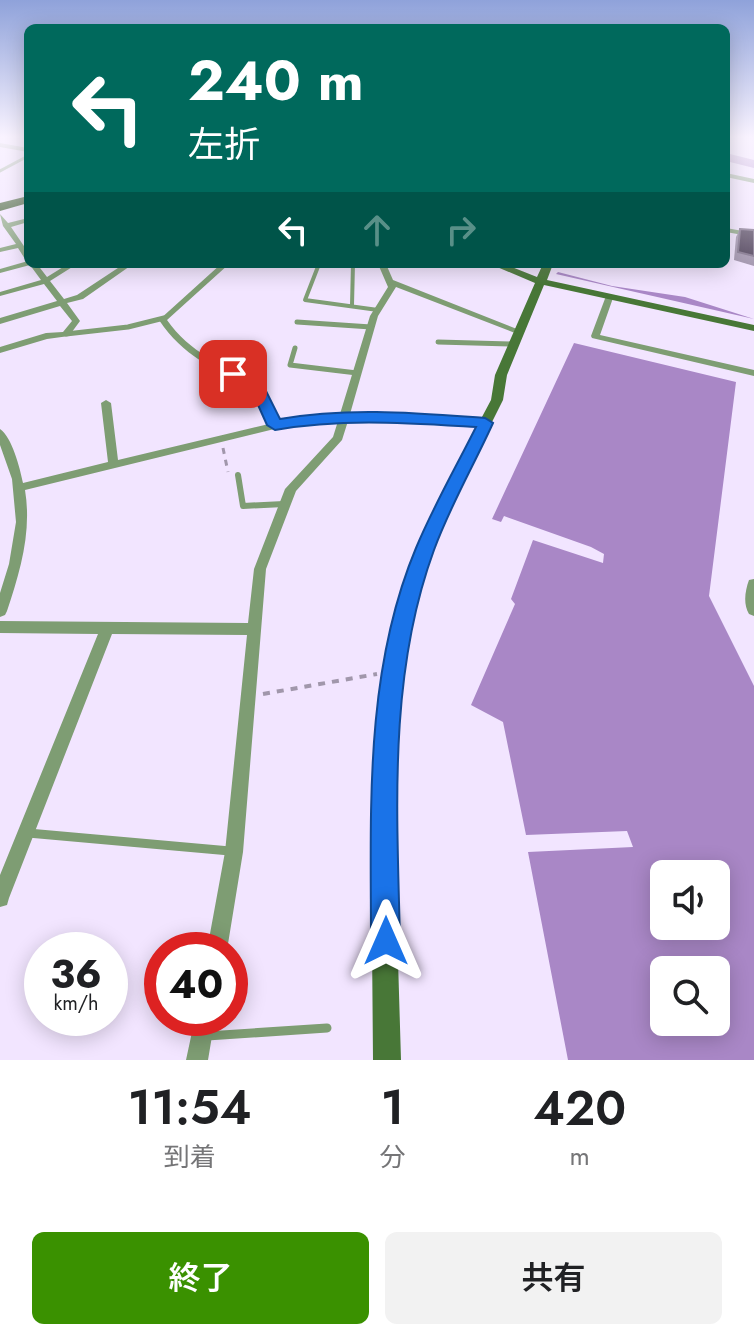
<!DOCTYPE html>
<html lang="ja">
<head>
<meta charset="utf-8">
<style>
	:root { --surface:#fff; --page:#f2f2f2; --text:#202124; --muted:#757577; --accent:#3a9100 }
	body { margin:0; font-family:Jost,"Noto Sans JP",sans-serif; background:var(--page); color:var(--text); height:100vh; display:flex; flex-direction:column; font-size:30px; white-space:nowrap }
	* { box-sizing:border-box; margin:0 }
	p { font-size:26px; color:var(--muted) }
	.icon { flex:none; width:44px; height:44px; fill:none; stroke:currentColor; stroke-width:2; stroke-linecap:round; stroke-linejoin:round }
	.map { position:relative; height:1060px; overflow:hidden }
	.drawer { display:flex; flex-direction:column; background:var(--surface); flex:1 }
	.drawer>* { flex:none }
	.hud { position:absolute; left:24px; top:24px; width:706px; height:244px; border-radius:12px; box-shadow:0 4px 20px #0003; background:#00695c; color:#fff; overflow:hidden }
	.buttons { position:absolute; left:650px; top:860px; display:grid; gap:16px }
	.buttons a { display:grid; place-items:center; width:80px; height:80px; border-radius:12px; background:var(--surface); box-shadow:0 4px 20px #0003; font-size:40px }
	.speed { position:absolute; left:24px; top:932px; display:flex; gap:16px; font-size:40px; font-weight:700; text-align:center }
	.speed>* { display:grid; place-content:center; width:104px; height:104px; border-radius:50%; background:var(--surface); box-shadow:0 4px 20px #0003; line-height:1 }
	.speed small { font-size:20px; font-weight:400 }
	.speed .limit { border:12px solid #d22; background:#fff; color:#111 }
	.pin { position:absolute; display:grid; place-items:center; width:68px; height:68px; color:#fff; margin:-34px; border-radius:16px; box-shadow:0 4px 12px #0006 }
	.me { position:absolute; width:88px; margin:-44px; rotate:0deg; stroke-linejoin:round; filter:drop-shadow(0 0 6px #0008) }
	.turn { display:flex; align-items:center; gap:28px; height:168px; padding:0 32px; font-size:36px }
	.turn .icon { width:104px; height:104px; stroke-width:2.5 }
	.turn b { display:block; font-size:56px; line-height:68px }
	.lanes { display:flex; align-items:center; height:76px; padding:0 32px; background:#0003; justify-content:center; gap:40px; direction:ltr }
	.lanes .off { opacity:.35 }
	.eta { display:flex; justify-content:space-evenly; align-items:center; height:136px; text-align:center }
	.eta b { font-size:48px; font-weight:600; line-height:56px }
	.action { display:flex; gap:16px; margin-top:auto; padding:16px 32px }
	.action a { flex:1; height:92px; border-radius:12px; background:var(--accent); color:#fff; font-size:32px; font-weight:600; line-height:92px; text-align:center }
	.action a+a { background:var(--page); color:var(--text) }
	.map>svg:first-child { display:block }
	.water { fill:#a987c6; fill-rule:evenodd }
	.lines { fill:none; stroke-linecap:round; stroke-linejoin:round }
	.river { fill:#a987c6; fill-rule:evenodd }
	.path-far1 { stroke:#a197ab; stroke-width:3; stroke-dasharray:6 6; stroke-linecap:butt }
	.path { stroke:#a197ab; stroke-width:4; stroke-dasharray:7 7; stroke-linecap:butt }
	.lane-far4 { stroke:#7e9d73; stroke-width:3 }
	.lane-far3 { stroke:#7e9d73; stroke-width:4 }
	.lane-far2 { stroke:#7e9d73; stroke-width:5 }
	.lane-far1 { stroke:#7e9d73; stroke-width:6 }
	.lane { stroke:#7e9d73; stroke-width:9 }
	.street { fill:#7e9d73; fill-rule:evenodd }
	.secondary { fill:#487737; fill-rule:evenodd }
	.highway { fill:#173d04; fill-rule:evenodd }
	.wall { fill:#9a8da6 }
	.building { fill:#42354d; stroke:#776a82; stroke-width:2 }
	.route { fill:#1a73e8; stroke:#114b97; stroke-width:2 }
</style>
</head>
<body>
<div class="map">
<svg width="754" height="1060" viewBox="0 0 754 1060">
	<rect width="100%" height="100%" fill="#f2e5ff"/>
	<!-- water -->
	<path class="water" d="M558 272 612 286 685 297 754 319 556 274Z
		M574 343 736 382 709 596 754 686V1060H568L528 852 633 847 627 831 526 835 503 722 471 705 515 604 511 599 533 540 603 563 604 554 591 547 504 516 501 522 492 519ZM664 874H716V926H664ZM664 970H716V1022H664Z"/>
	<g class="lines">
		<!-- river -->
		<path class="river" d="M726 153 754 160V168L726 161Z"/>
		<!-- path-far1 -->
		<path class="path-far1" d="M223 448 228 472"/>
		<!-- path -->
		<path class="path" d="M263 694 377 674"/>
		<!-- lane-far4 -->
		<path class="lane-far4" d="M0 171 28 156"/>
		<!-- lane-far3 -->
		<path class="lane-far3" d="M319 264 305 300 378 310
			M352 305 353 264"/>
		<!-- lane-far2 -->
		<path class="lane-far2" d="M297 322 371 327
			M66 334 128 327 164 318
			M438 342 513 344
			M295 348 290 365 357 373"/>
		<!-- lane-far1 -->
		<path class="lane-far1" d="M238 475 243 506 284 504"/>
		<!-- lane -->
		<path class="lane" d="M28 833 230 851
			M207 1036 327 1028"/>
		<!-- street -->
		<path class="street" d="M0 143 28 148V152L0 147Z
			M726 173 754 179V183L726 177Z
			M0 214 8 223 28 218V222L11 227 28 252V259H25L18 248 0 252V248L16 244 3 226Z
			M726 228 754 233V237L726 232Z
			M28 261V264H37L47 277 68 264H77L50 281 64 299 77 295 124 264H133L83 299 67 303 80 321 69 336 47 339 0 353V347L46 333 63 332 72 321 60 306 0 324V318L57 301 44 284 0 296V292L41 280 30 265 0 273V269Z
			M221 264H229L167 320C190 353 224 367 259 382L278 422 303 416 340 414 370 316 388 287 378 264H386L393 280 522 331 515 333 396 287 378 316 350 414 387 413 485 420 490 423 485 426 387 419 348 421 342 440 296 491 266 569 243 852 227 950H207L225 852 247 635 112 634 9 898 7 905 0 907V875L98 634 0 633V621L248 623 254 569 285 489 333 437 338 421 303 422 25 490C32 532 20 572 7 611L5 615 0 617V593L9 564 16 522 12 479 0 445V429C12 437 20 468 23 483L108 462 101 403 106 400 111 403 118 460 269 424 252 386C213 369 183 356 159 320Z
			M606 296 613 298 600 335 754 370V376L592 338 591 336Z
			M754 579V616L749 614C743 604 745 591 749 580Z
			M195 1018H215L208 1060H186Z"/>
		<!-- secondary -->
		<path class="secondary" d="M490 264H504L537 277 543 264H553L547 280 754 325V331L544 285 507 375 503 400 456 494 435 544 419 594 407 651 399 709 394 826 401 1060H373L371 826 379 709 388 651 401 594 419 544 441 494 491 400 495 375 535 283Z"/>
		<!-- highway -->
		<path class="highway" d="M28 196V203L0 211V203Z"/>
	</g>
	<!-- wall -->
	<path class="wall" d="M740 229 754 230V266L734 260 736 237Z"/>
	<!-- building -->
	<path class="building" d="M740 229 754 230V256L738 252Z"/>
	<!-- sky -->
	<linearGradient id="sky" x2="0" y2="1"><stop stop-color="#8fa2da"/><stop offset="0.48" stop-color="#f9f3ff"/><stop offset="1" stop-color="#f9f3ff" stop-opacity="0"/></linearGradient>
	<rect width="754" height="285" fill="url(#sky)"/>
	<!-- route -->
	<path class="route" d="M233 370 261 381 280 419C349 407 416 413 485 418L493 423C474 465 450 506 434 550 388 675 397 810 400 941L396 951 386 956 375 951 371 941C371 810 364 672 416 548 433 507 456 467 476 427 408 423 342 418 275 430L267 425 250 387 228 377 226 374Z"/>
</svg>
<div class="buttons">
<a><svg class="icon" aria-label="sound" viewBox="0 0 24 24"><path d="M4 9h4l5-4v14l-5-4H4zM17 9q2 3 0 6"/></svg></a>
<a><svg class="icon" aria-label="search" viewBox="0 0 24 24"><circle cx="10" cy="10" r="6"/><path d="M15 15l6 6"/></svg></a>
</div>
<div class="speed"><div>36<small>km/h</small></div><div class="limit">40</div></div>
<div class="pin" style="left:233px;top:374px;background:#d93025"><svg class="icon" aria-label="arrive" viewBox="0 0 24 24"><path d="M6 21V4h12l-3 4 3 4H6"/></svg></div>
<svg class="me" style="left:386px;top:941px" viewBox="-20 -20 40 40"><path d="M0-17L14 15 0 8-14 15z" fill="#1a73e8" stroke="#fff" stroke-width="4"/></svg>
<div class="hud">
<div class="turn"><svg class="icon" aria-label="left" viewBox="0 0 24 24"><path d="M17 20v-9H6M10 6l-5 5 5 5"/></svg><div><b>240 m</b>左折</div></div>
<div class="lanes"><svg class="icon" aria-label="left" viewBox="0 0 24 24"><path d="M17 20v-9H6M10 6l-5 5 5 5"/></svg><svg class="icon off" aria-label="ahead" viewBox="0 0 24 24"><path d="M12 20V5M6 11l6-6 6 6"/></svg><svg class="icon off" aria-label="right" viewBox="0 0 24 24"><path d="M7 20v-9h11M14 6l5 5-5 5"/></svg></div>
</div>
</div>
<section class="drawer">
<div class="eta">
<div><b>11:54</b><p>到着</p></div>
<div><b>1</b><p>分</p></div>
<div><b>420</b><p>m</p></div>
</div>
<div class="action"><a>終了</a><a>共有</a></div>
</section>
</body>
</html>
